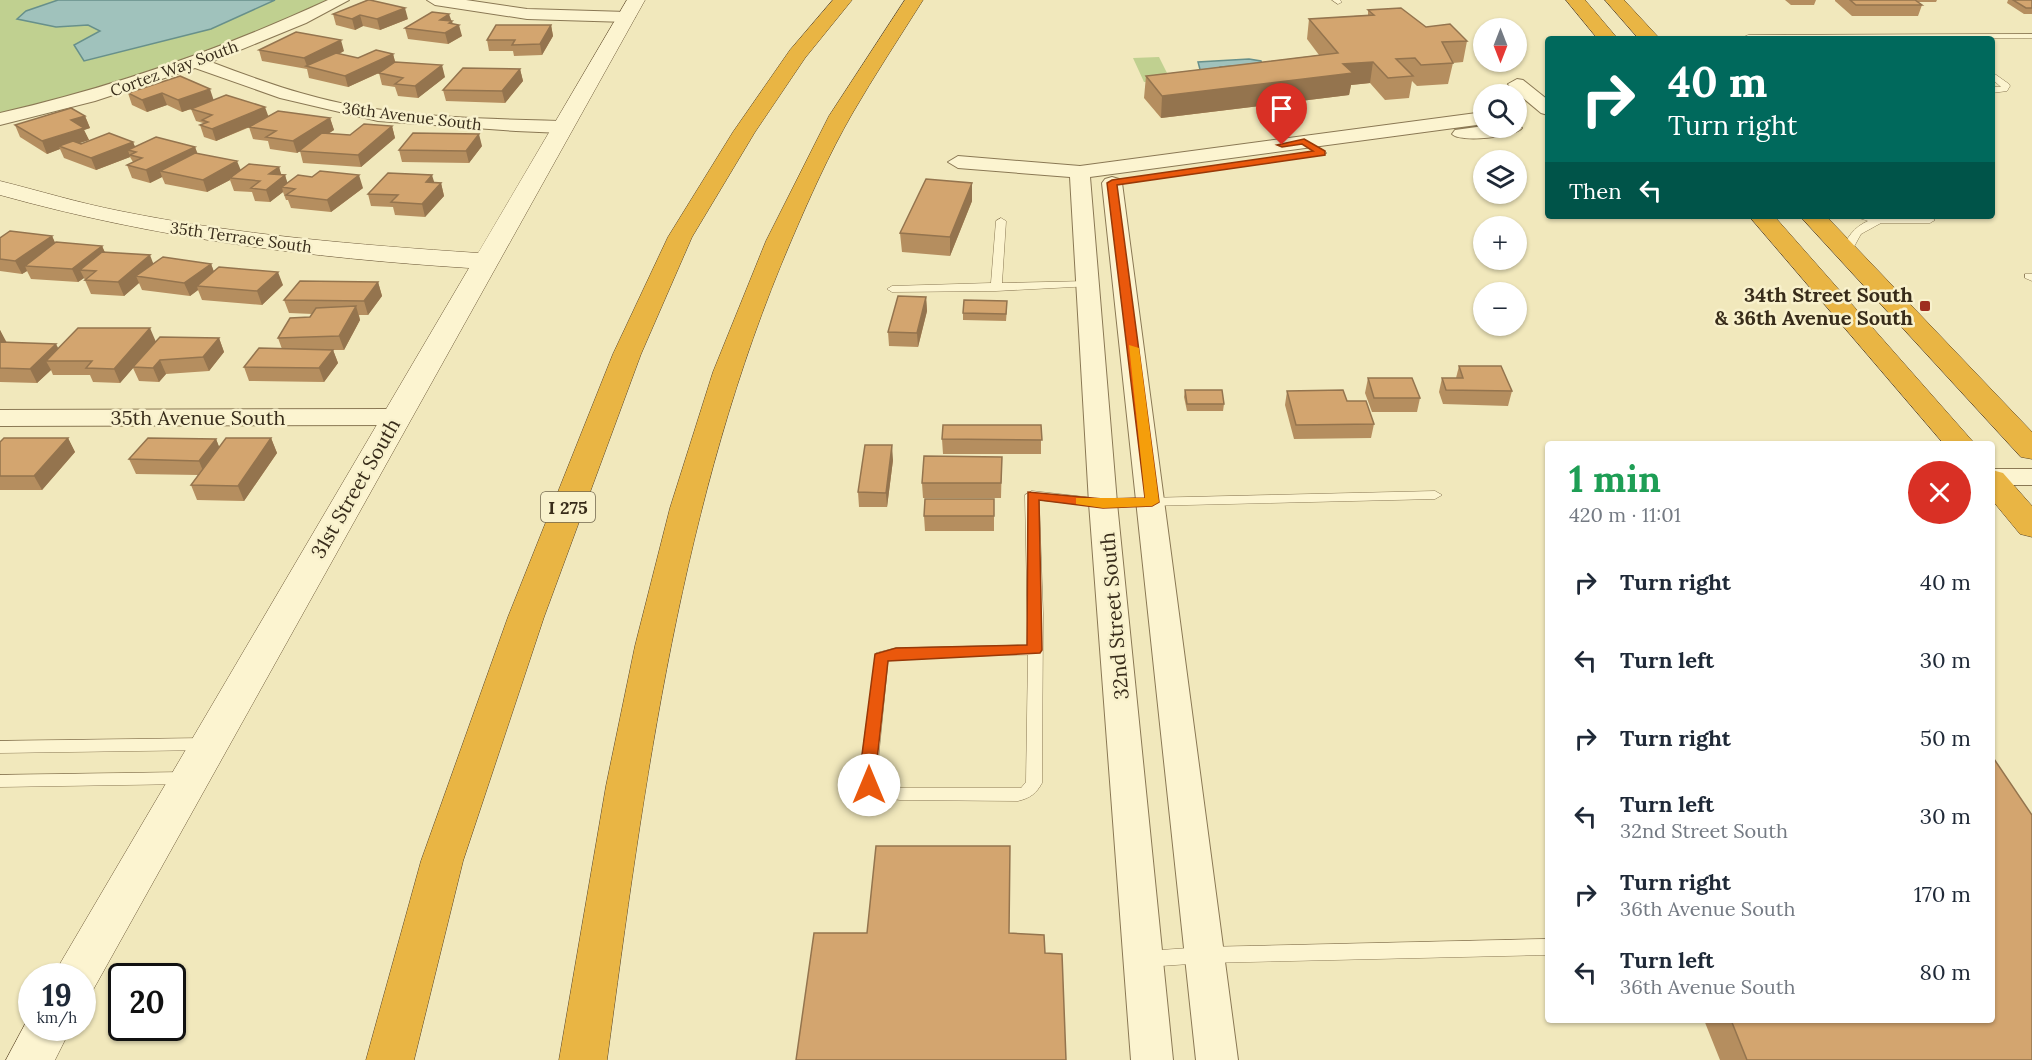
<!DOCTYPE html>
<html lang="en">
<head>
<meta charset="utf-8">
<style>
	:root { --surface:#fff; --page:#f6f6f7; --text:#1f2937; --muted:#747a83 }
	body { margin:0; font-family:Lora,serif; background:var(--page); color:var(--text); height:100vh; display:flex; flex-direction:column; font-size:22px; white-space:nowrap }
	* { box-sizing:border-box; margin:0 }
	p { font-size:20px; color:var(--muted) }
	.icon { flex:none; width:33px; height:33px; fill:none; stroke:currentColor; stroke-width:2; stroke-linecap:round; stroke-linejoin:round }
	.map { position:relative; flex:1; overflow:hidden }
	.details { position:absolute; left:1545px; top:441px; width:450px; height:582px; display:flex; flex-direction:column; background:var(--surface); border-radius:6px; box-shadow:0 2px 4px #0004 }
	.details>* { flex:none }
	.banner { position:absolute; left:1545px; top:36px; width:450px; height:183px; border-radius:6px; box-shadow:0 2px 4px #0004; background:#00695c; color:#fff; overflow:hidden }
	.needle { width:39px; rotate:180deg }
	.buttons { position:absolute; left:1473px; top:18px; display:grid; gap:12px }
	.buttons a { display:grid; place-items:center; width:54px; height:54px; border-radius:50%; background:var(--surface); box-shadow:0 2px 4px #0004; font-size:30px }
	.speed { position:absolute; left:18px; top:963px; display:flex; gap:12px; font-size:30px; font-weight:700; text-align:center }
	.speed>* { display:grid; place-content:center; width:78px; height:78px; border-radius:50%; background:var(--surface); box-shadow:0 2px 4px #0004; line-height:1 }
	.speed small { font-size:15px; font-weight:400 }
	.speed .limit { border:3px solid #111; border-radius:9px; background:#fff; color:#111 }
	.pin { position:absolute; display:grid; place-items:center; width:51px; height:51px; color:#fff; margin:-62px -26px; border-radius:50% 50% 50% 0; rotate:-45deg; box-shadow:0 0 6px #0007 }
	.pin .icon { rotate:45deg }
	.me { position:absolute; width:66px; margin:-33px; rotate:0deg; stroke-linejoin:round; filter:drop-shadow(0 0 4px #0008) }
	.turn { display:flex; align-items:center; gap:21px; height:126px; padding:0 24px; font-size:27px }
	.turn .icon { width:78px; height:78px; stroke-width:2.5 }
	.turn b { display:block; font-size:42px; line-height:51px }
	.then { display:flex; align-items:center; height:57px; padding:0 24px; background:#0003; gap:12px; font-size:22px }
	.round { display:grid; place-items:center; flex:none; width:63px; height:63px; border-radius:32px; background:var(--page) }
	.headline { display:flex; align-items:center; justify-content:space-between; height:102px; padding:0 24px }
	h1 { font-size:36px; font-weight:700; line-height:45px; color:#1e9e55 }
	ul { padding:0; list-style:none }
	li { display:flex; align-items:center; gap:18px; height:78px; padding:0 24px }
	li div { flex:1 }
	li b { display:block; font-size:22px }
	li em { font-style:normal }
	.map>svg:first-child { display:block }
	.green { fill:#c0d090 }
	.water { fill:#a0c2bc; stroke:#67908b; stroke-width:1.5 }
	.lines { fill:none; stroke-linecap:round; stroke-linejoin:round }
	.lane-casing { stroke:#8a7854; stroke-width:1 }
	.street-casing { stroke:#8a7854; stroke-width:2 }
	.secondary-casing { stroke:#6c5838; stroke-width:1 }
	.highway-casing { stroke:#574429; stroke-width:1 }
	.lane { fill:#fcf4d0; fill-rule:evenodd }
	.street { fill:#fcf4d0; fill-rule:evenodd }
	.secondary { fill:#fcf4d0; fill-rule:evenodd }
	.highway { fill:#e9b544; fill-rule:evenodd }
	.wall { fill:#b58e5f }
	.shaded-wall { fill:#94744e }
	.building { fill:#d3a56f; stroke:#94744e; stroke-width:1.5 }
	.route { fill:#ea580c; stroke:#983908; stroke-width:1.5 }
	.slow { fill:#f59e0b }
	.poi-dot { fill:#9e2e1f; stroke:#f8f1cc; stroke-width:2 }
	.labels { text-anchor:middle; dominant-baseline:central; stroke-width:5; stroke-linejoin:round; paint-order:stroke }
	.far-street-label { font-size:16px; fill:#382c1a; stroke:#f8f1cc }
	.shield { fill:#f8f1cc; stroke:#72674f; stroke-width:1.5 }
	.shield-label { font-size:18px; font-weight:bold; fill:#382c1a }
	.poi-label { font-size:20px; font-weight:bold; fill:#382c1a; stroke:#f8f1cc; text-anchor:end }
	.street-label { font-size:20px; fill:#382c1a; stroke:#f8f1cc }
</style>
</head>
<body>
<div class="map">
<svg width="2032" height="1060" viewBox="0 0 2032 1060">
	<rect width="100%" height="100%" fill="#f1e8bc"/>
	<!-- green -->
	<path class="green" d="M0 0H58L26 11 56 27 88 25 101 31 84 61 211 29 275 0H328C225 55 112 84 0 115Z
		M1159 57 1171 81 1144 82 1133 58Z"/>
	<!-- water -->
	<path class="water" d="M58 0H275L211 29 84 61 74 45 100 31 88 25 56 27 17 19 26 11Z
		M1249 59 1261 61 1262 64 1220 67 1219 69 1201 73 1198 62Z"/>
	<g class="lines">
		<defs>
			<path id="lane" d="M1332 0H1340L1342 2 1338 4Z
				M2032 34V38L1740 39 1748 35Z
				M1992 72 2009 84 2010 86 2007 91 1992 93V87H2001L1992 79Z
				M1301 139H1307L1327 153 1319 155 1301 143Z
				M1853 216 1930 217 1935 220 1930 223H1881L1861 234 1850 254 1846 255 1841 252C1847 237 1854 227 1868 221Z
				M1001 218 1006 221 1002 283 1088 281 1093 284 1092 286 996 291 892 292 887 289 892 286 991 283 996 221Z
				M2025 274H2032V281L2025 278Z
				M1032 491 1103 499 1435 491 1442 495 1435 499 1103 507 1039 500 1043 614 1042 783C1036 794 1030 798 1018 801L900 800 877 797 863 789 859 778 876 653 896 648 1028 645 1025 495ZM1028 655 1026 782 1021 788H900L881 785 876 782 888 660 896 658Z
				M208 738 214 740 216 744 214 748 208 750 0 753V741Z
				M187 772 193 774 195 778 193 782 187 784 0 787V775Z
				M1548 939V955L1204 963 1146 967 1140 965 1137 959 1140 953 1146 951 1204 947Z"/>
			<path id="street" d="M328 0H349L306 23 211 62C258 80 306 97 356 106 424 118 493 119 562 121L571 127 562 133 516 131 378 121 280 98 195 68 95 101 0 125V113C114 87 222 49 328 0Z
				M427 0H466L527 9 627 12 635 17 627 22 527 19 435 5Z
				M1517 79 1523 80 1548 100V115L1541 113 1511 88 1508 84Z
				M1484 112V124L1090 177 1117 503 1173 1060H1131L1089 503 1070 177 958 168 948 162 958 156 1080 166Z
				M1516 123 1522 128C1516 137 1459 143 1452 134L1455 130 1484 126 1516 128Z
				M1112 177 1119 179 1122 183 1238 1060H1196L1102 183 1105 179Z
				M396 409 405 412 409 417 405 422 396 425 0 426V410Z
				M1992 469H2032V485H1992Z"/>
			<path id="secondary" d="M627 0H645L93 990 82 994V976H55L61 962 469 268C310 258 154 238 0 195V181C40 191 79 203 120 211 238 235 358 245 478 253Z
				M31 1013 32 1028H71L55 1060H6Z"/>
			<path id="highway" d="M833 0H852L805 58 755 132 692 237 641 354 544 617 463 861 414 1060H366L421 861 508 617 613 354 668 237 733 132 790 50Z
				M905 0H923C899 38 874 76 852 114 829 154 809 199 791 241 681 497 644 785 607 1060H559L606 786 635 646 670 508 713 372 766 241 829 116Z
				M1566 0H1585L1618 39H1598Z
				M1605 0H1624L1660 39H1639Z
				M1749 216H1774L1975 444H1944Z
				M1800 216H1826L2032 432V459L2021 457Z
				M1992 470 2003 473 2032 506V537L2020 534 1992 500Z"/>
		</defs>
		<!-- lane casing -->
		<use href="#lane" class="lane-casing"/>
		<!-- street casing -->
		<use href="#street" class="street-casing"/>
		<!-- secondary casing -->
		<use href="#secondary" class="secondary-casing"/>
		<!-- highway casing -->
		<use href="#highway" class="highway-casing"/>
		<!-- lane -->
		<use href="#lane" class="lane"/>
		<!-- street -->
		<use href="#street" class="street"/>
		<!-- secondary -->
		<use href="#secondary" class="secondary"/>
		<!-- highway -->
		<use href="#highway" class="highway"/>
	</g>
	<!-- wall -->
	<path class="wall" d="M1785 0H1816L1814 5H1791Z
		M1835 0H1937L1936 2H1917L1922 5 1918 16H1852L1835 1Z
		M2008 0H2032V14H2024L2007 3Z
		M1368 10 1426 27 1467 41 1463 62 1453 63 1448 84 1417 86 1412 81 1409 98 1385 100 1370 83 1351 85 1349 95 1161 118 1144 98 1146 76 1319 55 1307 39 1309 19 1368 15Z
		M333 14 408 19 380 30 363 26 355 30 336 25Z
		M451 21H452L453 24 462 36 448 44 408 39 405 28Z
		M551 25 553 36 542 55 514 56 513 51H489L487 40Z
		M259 50 344 51 339 54 358 58 393 54 395 62 445 77 418 98 398 96 395 87 382 85 379 73 348 87 309 78 307 69 262 61Z
		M520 69 523 81 505 103 446 101 443 90Z
		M180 76 214 100 268 116 330 118 334 130 328 134 350 135 392 126 395 138 361 167 303 163 300 151 297 153 270 149 268 141 253 139 249 127H250L216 141 204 137 200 125 203 124V123L196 121 191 109 196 107 182 112 167 105 147 112 132 105 128 93Z
		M85 116 90 128 84 130 89 140 80 143 81 144 133 142 135 147H195L197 153 241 170 279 167 281 175H285L287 183 363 188 331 212 291 208 288 200H286L283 192 270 202 255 201 252 192 234 191 230 180 207 192 165 184 162 177 150 183 132 178 127 165 133 162 130 157 96 170 64 158 60 149 47 154 20 137 15 125Z
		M482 146 469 163 402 162 399 150Z
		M434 183H441L444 196 425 217 395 215 393 207 371 206 368 194Z
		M972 183V201L950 256 902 252 900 233Z
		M52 236 55 243 102 246 105 253 153 264H211L214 272 283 285 262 305 202 300 198 290 190 296 142 290 139 283 124 296 91 294 84 278 78 282 31 279 27 271 22 274 0 271V238Z
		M378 282 382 296 368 315H359L360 320 344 350H333L338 363 324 382 249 381 244 367 282 349 278 338 310 317 313 314 289 313 284 300Z
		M926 297 927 311 918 347 889 346 888 332Z
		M1007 308 1006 321 963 320V313Z
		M0 330 6 343 58 348 156 341 219 338 224 352 209 371 166 374 159 382 139 381 133 368 120 383 93 382 90 375H53L51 370 37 383 0 382Z
		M1459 366 1512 391 1508 406 1443 404 1439 392 1442 378H1456Z
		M1368 378 1420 398 1417 412H1372L1365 393Z
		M1185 390 1224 404 1223 411H1187L1184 397Z
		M1287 391 1347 401 1374 424 1371 438 1294 439 1285 405Z
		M1041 425V454H943L942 439Z
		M68 438 75 452 42 490H0V442Z
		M271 438 277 453 244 501 197 500 191 485 198 475 136 474 129 459 216 439 219 447Z
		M1002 457 1001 498H923L922 483Z
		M893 460 887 507H859L858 492Z
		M994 499V531H925L924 516Z
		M1704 1020H1992L2032 1060H1720Z"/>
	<!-- shaded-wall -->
	<path class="shaded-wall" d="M405 8 408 19 380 30 377 19Z
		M449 14 454 28 459 25 462 36 448 44 445 33 440 20Z
		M360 15 363 26 355 30 352 19Z
		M551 25 553 36 542 55 540 44Z
		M341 40 344 51 311 68 307 66 304 58Z
		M393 54 396 65 348 87 345 76Z
		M1373 62 1370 83 1351 85 1349 95 1161 118 1162 96 1343 64Z
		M442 65 445 77 418 98 415 86Z
		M520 69 523 81 505 103 502 91Z
		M210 89 214 101 182 112 178 100Z
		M162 93 167 105 147 112 142 100Z
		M265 107 269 118 216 141 212 129Z
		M85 116 90 128 84 130 89 140 64 148 59 146 60 149 47 154 42 141 71 120Z
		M330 118 334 130 297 153 293 141Z
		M392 126 395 138 361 167 358 155Z
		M479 134 482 146 469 163 466 151Z
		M133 142 138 154 136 152 128 150 130 157 96 170 91 158Z
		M195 147 200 160 160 171 162 177 150 183 146 170Z
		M237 161 242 173 230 178V180L207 192 203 180Z
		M279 167 282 177 285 175 289 188 282 187 283 192 270 202 266 190 269 174Z
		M359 175 363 188 331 212 327 200Z
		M432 175 436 188 426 182Z
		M441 183 444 196 425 217 422 204Z
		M972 183V201L950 256V237Z
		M52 236 58 249 25 266 27 271 22 274 15 261Z
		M102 246 108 259 80 270 84 278 78 282 72 269Z
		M150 255 155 268 136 276 139 283 124 296 118 282Z
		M211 264 216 277 197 286 198 290 190 296 184 283Z
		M278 272 283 285 262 305 257 291Z
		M378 282 382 296 368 315 364 301Z
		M926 297 927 311 918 347 917 333Z
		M356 306 360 320 344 350 339 336Z
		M150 328 156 342 120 383 114 369Z
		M0 330 7 343 0 350Z
		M219 338 224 352 209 371 203 357Z
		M56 344 63 357 46 361 51 370 37 383 30 369Z
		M333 350 338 363 324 382 319 368Z
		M160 360 166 374 159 382 153 368Z
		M68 438 75 452 42 490 34 476Z
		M271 438 277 453 244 501 238 486Z
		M216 439 222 454 205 476 199 461Z
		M892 445 893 460 887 507 886 493Z"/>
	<!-- building -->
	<path class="building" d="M368 0H370L405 8 377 19 360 15 352 19 333 14Z
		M1850 0H1915L1922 5H1856Z
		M2013 0H2032V8H2026Z
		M1401 8 1426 27 1450 24 1467 41 1442 42 1453 63 1421 65 1415 58 1396 59 1413 76 1388 78 1373 62 1343 64 1353 73 1162 96 1146 76 1338 53 1309 19 1374 15 1368 10Z
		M432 12 449 14 440 20 452 21 449 23 459 25 445 33 405 28Z
		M496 25H551L540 44 512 45 515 40H487Z
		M296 32 341 40 304 58 259 50Z
		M376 50 393 54 345 76 306 66 336 53 358 58Z
		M395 62 442 65 415 86 395 84 403 78 379 73Z
		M463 68 520 69 502 91 443 90Z
		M180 76 210 89 178 100 162 93 142 100 128 93Z
		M226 95 265 107 212 129 200 125 208 122 202 120 212 115 191 109Z
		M71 108 85 116 71 120 84 128 42 141 15 125Z
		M278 111 330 118 293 141 266 137 276 131 249 127Z
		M364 124 392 126 358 155 299 151 322 133 350 135Z
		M109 133 133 142 91 158 59 146 73 141 81 144Z
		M413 133 479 134 466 151 399 150Z
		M156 137 195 147 146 170 127 165 142 158 130 155 136 152 128 150Z
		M195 153 237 161 203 180 160 171Z
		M249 164 279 167 269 174 285 175 266 190 251 188 260 181 230 178Z
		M320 171 359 175 327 200 286 195 295 189 282 187 298 175 312 177Z
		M388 173 432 175 426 182 441 183 422 204 391 202 398 195 368 194Z
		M926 179 972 183 950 237 900 233Z
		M10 231 52 236 15 261 0 259V238Z
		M56 242 102 246 72 269 25 266Z
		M102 252 150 255 118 282 85 280 96 271 80 270Z
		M163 257 211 264 184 283 136 276Z
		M219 267 278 272 257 291 197 286Z
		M300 281 378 282 364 301 284 300Z
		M898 296 926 297 917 333 888 332Z
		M964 300 1007 301 1006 314 963 313Z
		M356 306 339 336 278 338 290 318 310 317 316 308Z
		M78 328H150L114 369 86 368 92 361H46Z
		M160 337 219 338 203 357 160 360 153 368 133 367Z
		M0 342 56 344 30 369 0 368Z
		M259 348 333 350 319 368 244 367Z
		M1459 366H1501L1512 391 1446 390 1442 378H1463Z
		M1368 378H1412L1420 398H1374Z
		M1185 390H1222L1224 404H1187Z
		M1343 390 1347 401H1366L1374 424 1296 425 1287 391Z
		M943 425H1041L1042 440 942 439Z
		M4 438H68L34 476H0V442Z
		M148 438 216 439 199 461 129 459Z
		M226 438H271L238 486 191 485Z
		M865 445H892L886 493 858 492Z
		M924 456 1002 457 1001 483H922Z
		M925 499H994V516H924Z
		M1992 756 2032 815V1060H1747L1731 1020H1992Z
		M876 846H1010L1009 933 1044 935 1045 953 1062 954 1066 1060H796L814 933H867Z"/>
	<!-- route -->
	<path class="route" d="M1304 139 1325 151V155L1117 185 1159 502 1152 506 1103 508 1039 500 1042 650 1040 653 888 661 875 778 877 785 869 792 863 790 859 778 875 654 896 648 1027 645 1028 492 1103 499 1145 498 1107 183 1112 180 1313 151 1302 144 1282 147 1277 145Z"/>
	<!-- slow -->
	<path class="slow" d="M1129 345 1139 348 1159 502 1152 506 1103 508 1076 504V498H1145Z"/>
	<!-- markers -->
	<rect class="poi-dot" x="1919" y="300" width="12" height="12" rx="3"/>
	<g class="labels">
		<!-- far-street labels -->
		<g class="far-street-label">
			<text transform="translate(174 68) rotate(-20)">Cortez Way South</text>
			<text transform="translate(412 116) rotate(7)">36th Avenue South</text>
			<text transform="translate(241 237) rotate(8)">35th Terrace South</text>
		</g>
		<!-- shield labels -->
		<rect class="shield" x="541" y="492" width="54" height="30" rx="4.5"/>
		<g class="shield-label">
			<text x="568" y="507">I 275</text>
		</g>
		<!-- poi labels -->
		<g class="poi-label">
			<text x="1913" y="294">34th Street South<tspan x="1913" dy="23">&amp; 36th Avenue South</tspan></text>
		</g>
		<!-- street labels -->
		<g class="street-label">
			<text x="198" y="417">35th Avenue South</text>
			<text transform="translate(355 488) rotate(-60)">31st Street South</text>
			<text transform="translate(1114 616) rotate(-95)">32nd Street South</text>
		</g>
	</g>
</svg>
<div class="buttons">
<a><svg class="needle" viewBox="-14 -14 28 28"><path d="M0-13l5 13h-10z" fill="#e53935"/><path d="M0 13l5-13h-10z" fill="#747a83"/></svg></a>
<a><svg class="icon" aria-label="search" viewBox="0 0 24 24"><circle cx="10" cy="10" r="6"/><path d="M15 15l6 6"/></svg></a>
<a><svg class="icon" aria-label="layers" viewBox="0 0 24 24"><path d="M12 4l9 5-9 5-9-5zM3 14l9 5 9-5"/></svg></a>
<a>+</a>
<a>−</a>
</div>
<div class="speed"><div>19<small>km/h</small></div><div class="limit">20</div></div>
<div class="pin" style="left:1282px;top:145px;background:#d93025"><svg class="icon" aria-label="arrive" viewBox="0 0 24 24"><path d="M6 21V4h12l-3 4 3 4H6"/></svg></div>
<svg class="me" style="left:869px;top:785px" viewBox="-20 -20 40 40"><circle r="19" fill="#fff"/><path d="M0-13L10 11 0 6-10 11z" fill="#ea580c"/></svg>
<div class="banner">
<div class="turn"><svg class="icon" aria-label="right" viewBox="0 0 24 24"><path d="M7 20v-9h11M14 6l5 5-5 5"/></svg><div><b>40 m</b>Turn right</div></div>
<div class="then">Then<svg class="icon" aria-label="left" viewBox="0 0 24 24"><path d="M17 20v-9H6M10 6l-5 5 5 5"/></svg></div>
</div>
<section class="details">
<div class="headline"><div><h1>1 min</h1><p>420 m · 11:01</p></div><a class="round" style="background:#d93025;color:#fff"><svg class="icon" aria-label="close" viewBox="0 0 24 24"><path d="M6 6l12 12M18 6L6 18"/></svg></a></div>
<ul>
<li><svg class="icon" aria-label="right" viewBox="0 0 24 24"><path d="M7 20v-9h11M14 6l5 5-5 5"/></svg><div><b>Turn right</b></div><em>40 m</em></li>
<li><svg class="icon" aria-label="left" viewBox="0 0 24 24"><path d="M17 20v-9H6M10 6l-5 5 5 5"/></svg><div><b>Turn left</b></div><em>30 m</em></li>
<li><svg class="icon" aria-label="right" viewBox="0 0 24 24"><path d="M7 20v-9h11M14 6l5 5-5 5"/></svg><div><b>Turn right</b></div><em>50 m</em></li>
<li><svg class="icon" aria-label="left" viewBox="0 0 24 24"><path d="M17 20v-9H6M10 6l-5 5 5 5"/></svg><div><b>Turn left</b><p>32nd Street South</p></div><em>30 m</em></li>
<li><svg class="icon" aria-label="right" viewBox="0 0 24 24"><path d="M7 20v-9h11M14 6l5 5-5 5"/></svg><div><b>Turn right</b><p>36th Avenue South</p></div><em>170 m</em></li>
<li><svg class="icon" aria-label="left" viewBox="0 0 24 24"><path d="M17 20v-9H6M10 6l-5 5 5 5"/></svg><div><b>Turn left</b><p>36th Avenue South</p></div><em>80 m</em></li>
</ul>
</section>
</div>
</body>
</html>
